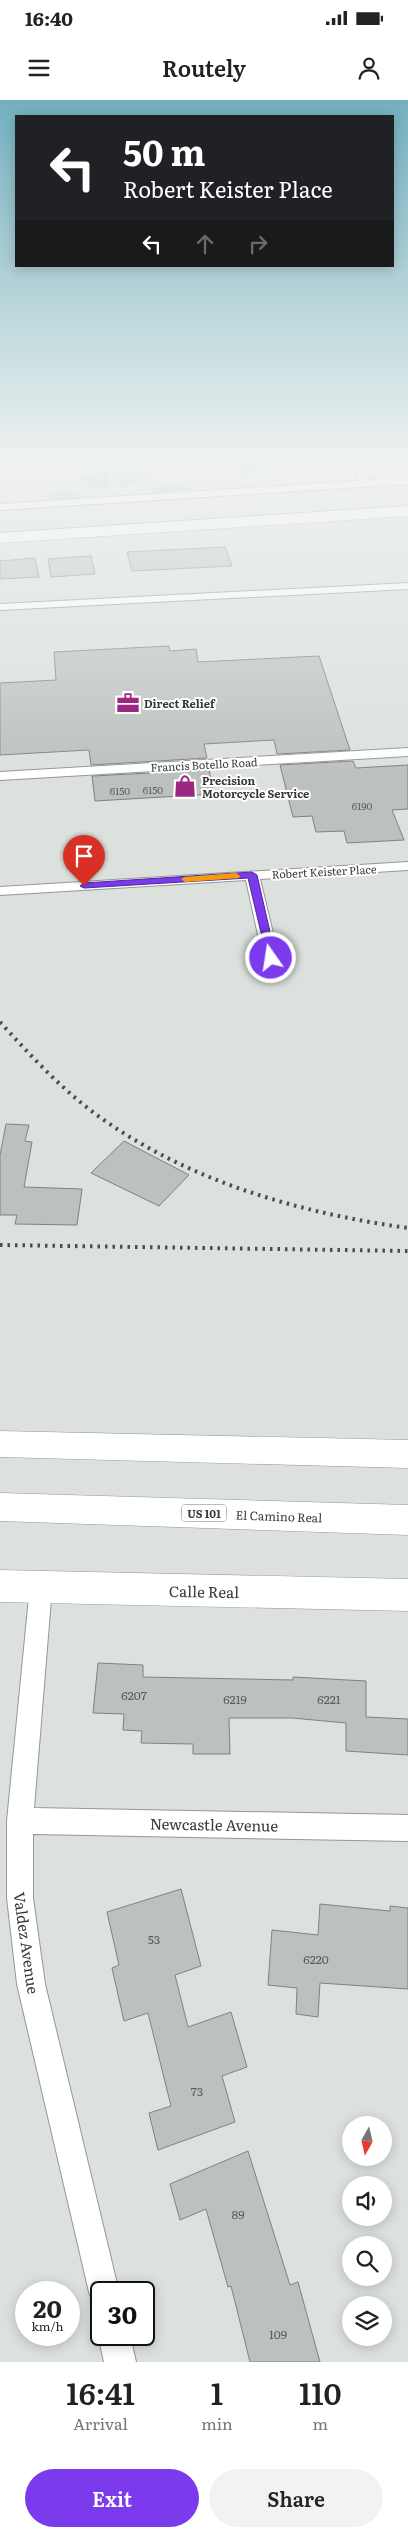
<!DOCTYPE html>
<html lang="en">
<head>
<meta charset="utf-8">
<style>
	:root { --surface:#fff; --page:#f2f2f2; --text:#222; --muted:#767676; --accent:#7c3aed }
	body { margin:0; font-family:Literata,serif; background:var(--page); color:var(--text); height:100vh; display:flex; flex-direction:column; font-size:19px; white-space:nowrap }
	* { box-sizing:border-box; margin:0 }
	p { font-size:16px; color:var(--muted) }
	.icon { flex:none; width:28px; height:28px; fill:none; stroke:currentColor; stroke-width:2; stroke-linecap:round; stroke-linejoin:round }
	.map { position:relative; height:2262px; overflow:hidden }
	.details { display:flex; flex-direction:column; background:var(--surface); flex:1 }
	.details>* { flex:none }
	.guide { position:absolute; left:15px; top:15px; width:379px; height:152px; border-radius:0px; box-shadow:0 2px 12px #0003; background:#202124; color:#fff; overflow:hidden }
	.needle { width:32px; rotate:188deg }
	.controls { position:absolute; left:342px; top:2016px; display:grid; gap:10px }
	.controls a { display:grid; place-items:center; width:50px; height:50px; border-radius:50%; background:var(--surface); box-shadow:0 2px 12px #0003; font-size:25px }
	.speed { position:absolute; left:15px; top:2181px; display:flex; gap:10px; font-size:25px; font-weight:700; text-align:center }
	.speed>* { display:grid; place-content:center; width:65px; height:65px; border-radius:50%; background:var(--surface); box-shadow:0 2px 12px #0003; line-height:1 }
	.speed small { font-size:12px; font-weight:400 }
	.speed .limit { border:2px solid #111; border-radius:8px; background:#fff; color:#111 }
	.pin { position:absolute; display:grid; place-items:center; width:42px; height:42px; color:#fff; margin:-51px -21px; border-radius:50% 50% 50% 0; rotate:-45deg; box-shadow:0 0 5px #0007 }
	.pin .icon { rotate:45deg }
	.me { position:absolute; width:55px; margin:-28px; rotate:347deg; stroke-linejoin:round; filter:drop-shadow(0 0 4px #0008) }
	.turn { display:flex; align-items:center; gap:18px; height:105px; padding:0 25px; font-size:22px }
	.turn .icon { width:65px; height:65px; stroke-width:2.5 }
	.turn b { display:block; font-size:35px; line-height:42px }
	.lanes { display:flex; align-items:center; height:48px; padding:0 25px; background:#0003; justify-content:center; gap:25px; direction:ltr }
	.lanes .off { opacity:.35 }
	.eta { display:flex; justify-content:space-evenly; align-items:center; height:85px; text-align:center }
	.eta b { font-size:30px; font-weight:600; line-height:35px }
	.primary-button { display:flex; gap:10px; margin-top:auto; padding:10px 25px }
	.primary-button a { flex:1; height:58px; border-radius:30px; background:var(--accent); color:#fff; font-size:20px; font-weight:600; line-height:58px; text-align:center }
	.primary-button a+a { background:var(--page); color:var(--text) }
	.status { display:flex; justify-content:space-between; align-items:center; height:35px; padding:0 25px; background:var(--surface); direction:ltr }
	.status svg { height:14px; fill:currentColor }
	header { display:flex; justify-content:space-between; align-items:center; height:65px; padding:0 25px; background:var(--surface); font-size:22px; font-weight:600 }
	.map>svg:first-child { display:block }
	.green { fill:#9ccdaf }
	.building { fill:#bcc1be; stroke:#7e8280 }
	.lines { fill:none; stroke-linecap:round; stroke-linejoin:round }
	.minor-casing { stroke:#939895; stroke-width:2 }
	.secondary-casing { stroke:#939895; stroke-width:1 }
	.motorway-casing { stroke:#939895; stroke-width:1 }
	.minor { fill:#fff; fill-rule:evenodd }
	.secondary { fill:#fff; fill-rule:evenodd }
	.motorway { fill:#fff; fill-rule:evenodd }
	.rail { stroke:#4b4d4b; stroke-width:4; stroke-dasharray:2.5 5; stroke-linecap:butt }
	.route { fill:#7c3aed; stroke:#51269a }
	.slow { fill:#f59e0b }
	.labels { text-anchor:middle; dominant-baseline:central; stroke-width:4; stroke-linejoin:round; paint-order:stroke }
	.number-label { font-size:10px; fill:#595c5a }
	.far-poi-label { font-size:11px; font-weight:bold; fill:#383a38; stroke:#fff; text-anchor:start }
	.far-street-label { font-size:11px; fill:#383a38; stroke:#fff }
	.shield { fill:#fff; stroke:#747574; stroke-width:1 }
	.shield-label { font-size:11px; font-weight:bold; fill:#383a38 }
	.street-label { font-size:12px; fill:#383a38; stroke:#fff }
	.near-number-label { font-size:12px; fill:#595c5a }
	.near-street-label { font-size:15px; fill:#383a38; stroke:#fff }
</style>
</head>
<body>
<div class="status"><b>16:40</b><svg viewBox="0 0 49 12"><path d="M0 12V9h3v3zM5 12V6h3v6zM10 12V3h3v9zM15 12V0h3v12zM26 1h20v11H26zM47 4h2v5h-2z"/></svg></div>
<header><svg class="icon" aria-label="menu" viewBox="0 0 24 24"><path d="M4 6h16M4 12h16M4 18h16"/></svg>Routely<svg class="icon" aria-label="person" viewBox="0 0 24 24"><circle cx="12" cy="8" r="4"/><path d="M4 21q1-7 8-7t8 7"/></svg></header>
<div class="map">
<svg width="408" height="2262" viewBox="0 0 408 2262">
	<rect width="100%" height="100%" fill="#dce1dd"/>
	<!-- green -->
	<path class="green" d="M274 362 277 368 248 370 249 373 240 375 235 365Z
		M145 369 147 376 140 383 120 387 118 385 121 382 115 380 119 376 112 372Z
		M109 372 110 375 106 378 111 380 108 384 114 388 87 386 75 378Z
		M171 383 193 389 158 393 152 391 161 385Z
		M67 390 88 397 52 400 47 398 56 392Z"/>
	<!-- building -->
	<path class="building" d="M225 447 232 466 132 471 127 452Z
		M91 456 95 474 51 477 48 459Z
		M35 458 39 477 0 479V461Z
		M169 546 170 551 196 549 198 562 319 556 350 650 277 654 274 640 204 644 207 658 91 665 89 650 0 655V583L56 580 54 552Z
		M353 661 356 668 408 665V709L392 710 404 740 347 743 344 731 316 732 312 716 293 717 280 665Z
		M209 670 214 694 95 701 92 676Z
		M6 1024 29 1025 25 1041 32 1042 24 1087 82 1089 77 1125 15 1124 17 1115H0V1055Z
		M124 1041 189 1075 159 1106 91 1073Z
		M98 1563 143 1565V1577L293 1580V1577L366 1581V1617L408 1619V1655L346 1651V1623L292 1618H229L230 1654H193V1644L141 1643 142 1631 123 1630 124 1614 93 1613Z
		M181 1789 201 1866 175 1875 188 1927 231 1912 247 1967 222 1976 235 2022 158 2050 149 2013 171 2006 148 1913 124 1921 112 1868 119 1865 107 1812Z
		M320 1804 390 1811V1806L408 1808V1889L320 1883 318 1917 296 1914 297 1888 268 1885 272 1830 318 1835Z
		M248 2051 290 2185 298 2182 320 2262H250L231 2186 228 2187 206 2109 180 2120 170 2084Z"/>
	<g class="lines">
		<defs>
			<path id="minor" d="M350 360H360L369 380 408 378V384L0 410V404L359 381Z
				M408 483V489L0 510V504Z
				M408 648V656L0 680V672Z
				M408 762V770L260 779 279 858 271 863 263 858 246 780 0 795V787Z
				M41 1476 49 1479 52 1487 34 1708 408 1715V1741L33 1734V1798L45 1884 119 2192H101V2206L93 2203 89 2192 17 1884 7 1798V1721L30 1487 33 1479Z
				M101 2228V2235H130L136 2262H104L98 2235Z"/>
			<path id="secondary" d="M408 406V416L0 443V433Z
				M0 1470 408 1479V1511L0 1502Z"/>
			<path id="motorway" d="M0 1331 408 1340V1368L0 1357Z
				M0 1393 408 1405V1435L0 1421Z"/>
		</defs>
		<!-- minor casing -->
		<use href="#minor" class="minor-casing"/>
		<!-- secondary casing -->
		<use href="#secondary" class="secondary-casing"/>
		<!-- motorway casing -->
		<use href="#motorway" class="motorway-casing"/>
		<!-- minor -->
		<use href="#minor" class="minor"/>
		<!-- secondary -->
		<use href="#secondary" class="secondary"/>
		<!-- motorway -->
		<use href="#motorway" class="motorway"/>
		<!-- rail -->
		<path class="rail" d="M0 922C31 956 63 991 101 1018 191 1082 300 1113 408 1128
			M0 1145 408 1151"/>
	</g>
	<!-- sky -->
	<linearGradient id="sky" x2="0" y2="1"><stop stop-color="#73b0bf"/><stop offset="0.53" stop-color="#eff2f0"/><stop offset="1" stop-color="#eff2f0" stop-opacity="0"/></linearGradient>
	<rect width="408" height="676" fill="url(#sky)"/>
	<!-- route -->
	<path class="route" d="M252 772 257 775 276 858 271 861 267 858 248 778 84 788 80 786 84 783Z"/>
	<!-- slow -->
	<path class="slow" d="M236 773 240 776 239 778 185 782 181 779 185 777Z"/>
	<!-- icons -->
	<defs>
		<symbol id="office-bare" viewBox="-9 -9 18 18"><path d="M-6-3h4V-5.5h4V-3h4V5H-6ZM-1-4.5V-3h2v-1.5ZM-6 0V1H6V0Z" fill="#9c2783" stroke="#fff" stroke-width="2.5" paint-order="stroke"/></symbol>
		<symbol id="shop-bare" viewBox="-9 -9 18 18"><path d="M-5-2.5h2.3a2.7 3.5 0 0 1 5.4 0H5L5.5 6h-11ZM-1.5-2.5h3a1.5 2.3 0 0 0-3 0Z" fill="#9c2783" stroke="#fff" stroke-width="2.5" paint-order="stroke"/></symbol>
	</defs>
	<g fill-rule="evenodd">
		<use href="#office-bare" x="112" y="587" width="32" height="32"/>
		<use href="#shop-bare" x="169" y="670" width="32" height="32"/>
	</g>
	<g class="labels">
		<!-- number labels -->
		<g class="number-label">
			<text x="153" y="689">6150</text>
			<text x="120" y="690">6150</text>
			<text x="362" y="705">6190</text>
		</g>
		<!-- far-poi labels -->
		<g class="far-poi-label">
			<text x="144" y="603">Direct Relief</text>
			<text x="202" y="680">Precision<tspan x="202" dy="13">Motorcycle Service</tspan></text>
		</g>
		<!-- far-street labels -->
		<g class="far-street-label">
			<text transform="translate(204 664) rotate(-3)">Francis Botello Road</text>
			<text transform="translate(324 771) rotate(-3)">Robert Keister Place</text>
		</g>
		<!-- shield labels -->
		<rect class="shield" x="181.5" y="1404.5" width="45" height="17" rx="4"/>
		<g class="shield-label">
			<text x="204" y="1413">US 101</text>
		</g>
		<!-- street labels -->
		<g class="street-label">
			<text transform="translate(279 1416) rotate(2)">El Camino Real</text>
		</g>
		<!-- near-number labels -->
		<g class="near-number-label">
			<text x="134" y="1595">6207</text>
			<text x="235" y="1599">6219</text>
			<text x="329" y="1599">6221</text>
			<text x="154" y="1839">53</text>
			<text x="316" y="1859">6220</text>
			<text x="197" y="1991">73</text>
			<text x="238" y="2114">89</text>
			<text x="278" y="2234">109</text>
		</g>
		<!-- near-street labels -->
		<g class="near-street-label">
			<text transform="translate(204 1491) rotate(1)">Calle Real</text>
			<text transform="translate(214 1724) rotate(1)">Newcastle Avenue</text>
			<text transform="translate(27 1843) rotate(82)">Valdez Avenue</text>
		</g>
	</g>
</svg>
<div class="controls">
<a><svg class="needle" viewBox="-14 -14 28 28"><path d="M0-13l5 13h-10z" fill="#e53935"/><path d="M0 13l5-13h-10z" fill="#767676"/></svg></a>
<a><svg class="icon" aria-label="sound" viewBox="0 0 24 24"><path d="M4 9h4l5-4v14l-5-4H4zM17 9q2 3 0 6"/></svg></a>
<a><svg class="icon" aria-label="search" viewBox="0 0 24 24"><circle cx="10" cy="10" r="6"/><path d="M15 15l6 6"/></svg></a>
<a><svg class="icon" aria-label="layers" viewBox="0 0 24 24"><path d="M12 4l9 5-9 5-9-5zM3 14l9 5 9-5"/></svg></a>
</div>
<div class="speed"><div>20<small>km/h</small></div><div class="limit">30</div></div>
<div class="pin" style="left:84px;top:786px;background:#d93025"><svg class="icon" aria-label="arrive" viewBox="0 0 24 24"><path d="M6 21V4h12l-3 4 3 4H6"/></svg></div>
<svg class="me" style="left:271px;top:858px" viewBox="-20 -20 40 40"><circle r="17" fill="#7c3aed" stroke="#fff" stroke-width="3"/><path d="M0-11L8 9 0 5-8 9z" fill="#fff"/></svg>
<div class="guide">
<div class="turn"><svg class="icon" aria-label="left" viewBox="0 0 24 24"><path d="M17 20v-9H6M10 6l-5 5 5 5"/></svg><div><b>50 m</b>Robert Keister Place</div></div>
<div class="lanes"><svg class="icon" aria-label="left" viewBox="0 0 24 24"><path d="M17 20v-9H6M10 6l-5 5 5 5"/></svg><svg class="icon off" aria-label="ahead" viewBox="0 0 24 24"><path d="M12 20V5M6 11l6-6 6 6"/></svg><svg class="icon off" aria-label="right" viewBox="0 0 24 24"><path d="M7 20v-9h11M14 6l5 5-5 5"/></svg></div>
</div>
</div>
<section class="details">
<div class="eta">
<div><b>16:41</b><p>Arrival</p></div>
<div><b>1</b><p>min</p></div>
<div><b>110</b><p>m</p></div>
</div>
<div class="primary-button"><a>Exit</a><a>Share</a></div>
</section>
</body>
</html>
